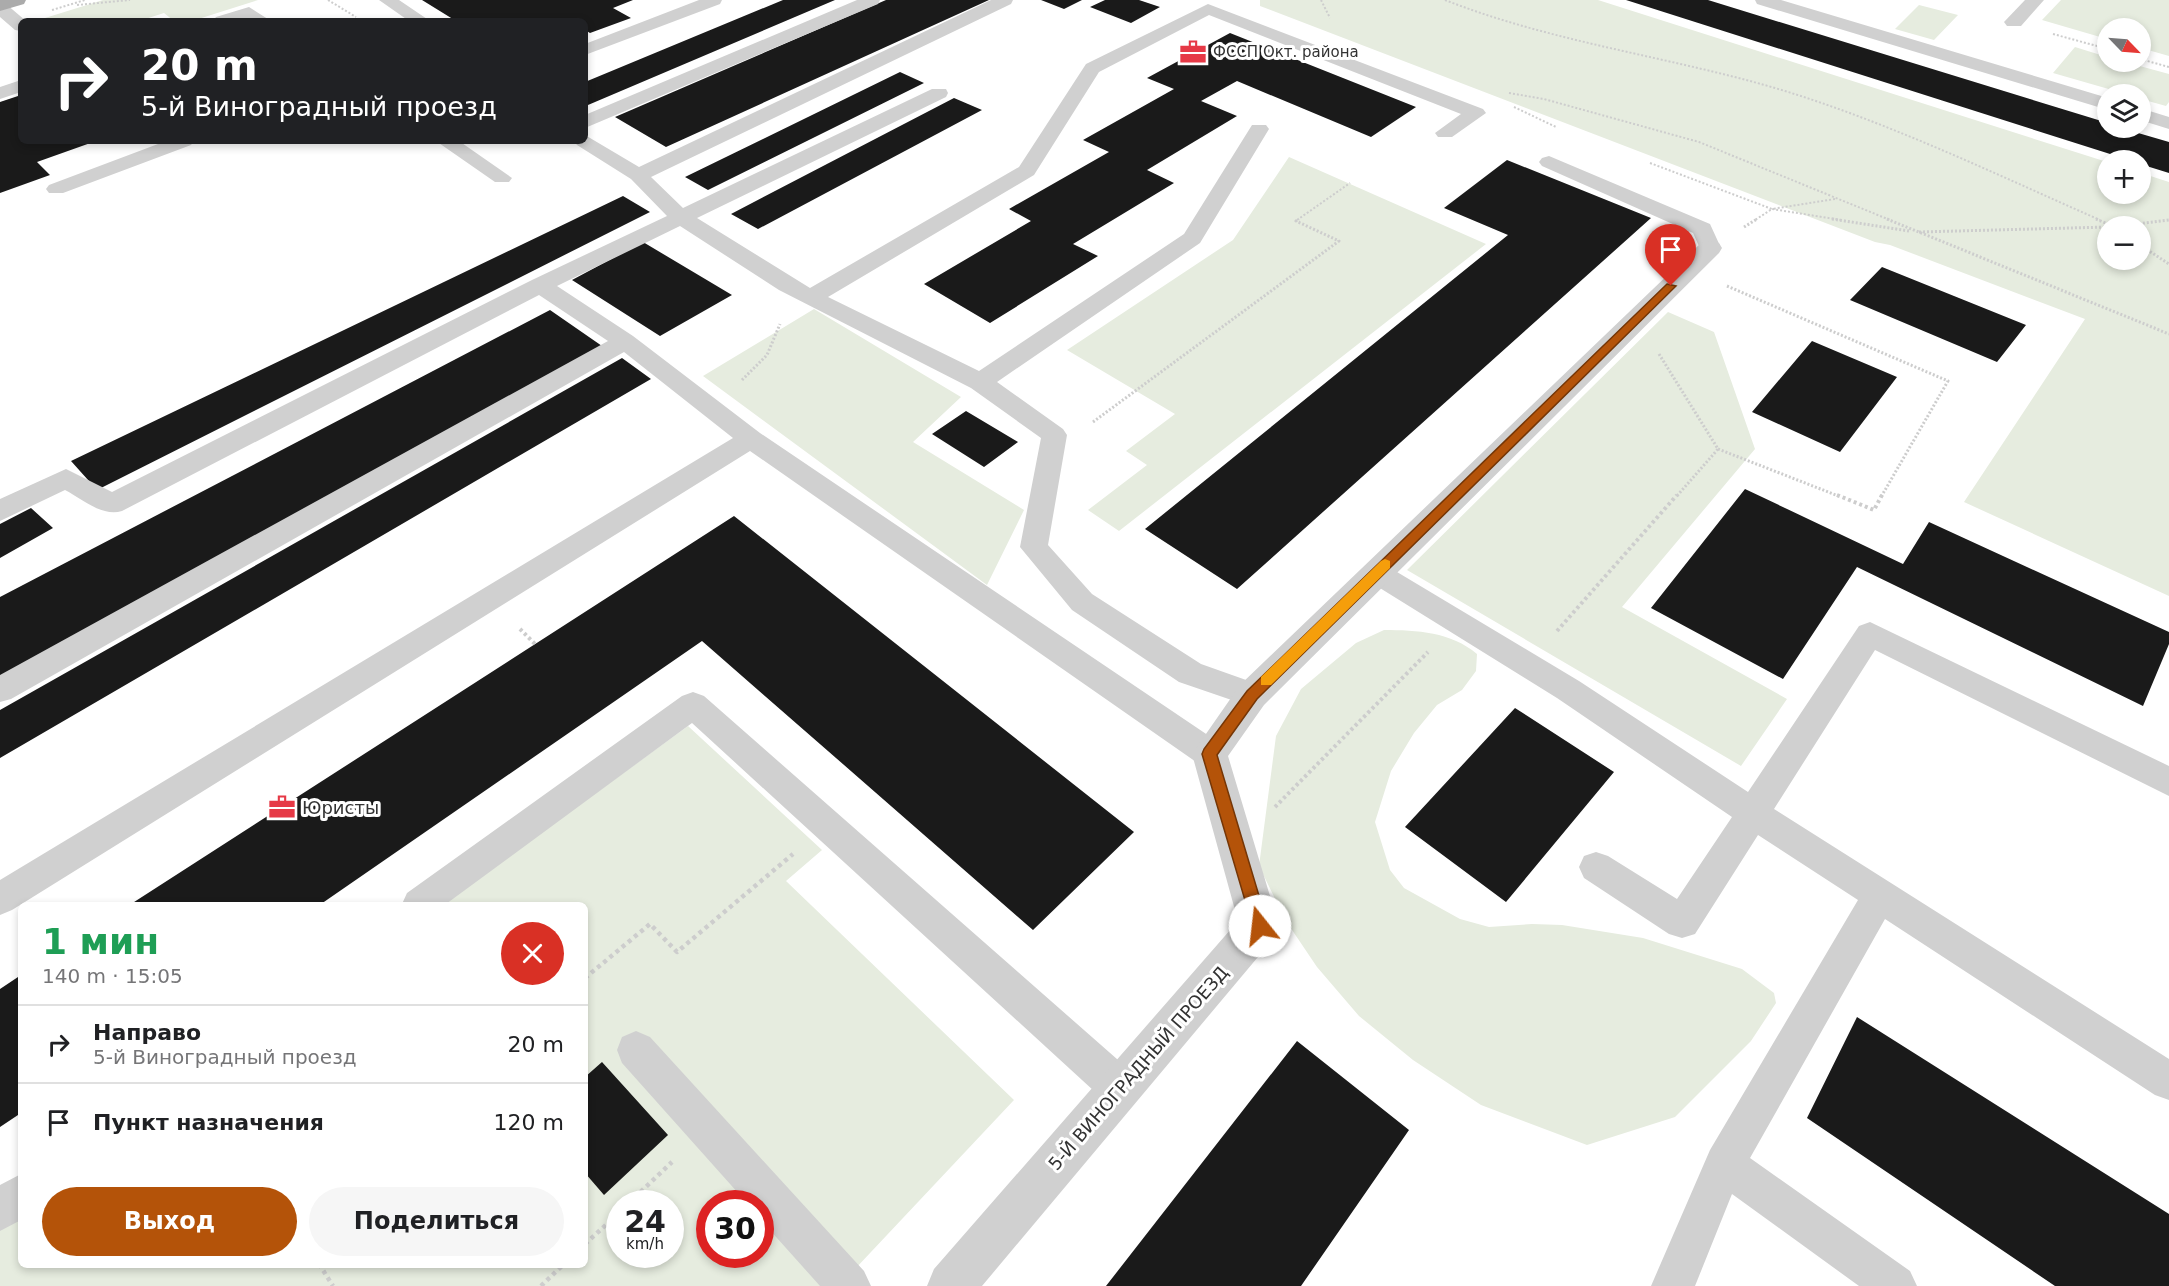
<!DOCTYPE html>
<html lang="ru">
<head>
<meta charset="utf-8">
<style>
	:root { --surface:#fff; --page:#f6f6f6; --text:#202124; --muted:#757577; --line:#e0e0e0; --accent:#b45309 }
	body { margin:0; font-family:"DejaVu Sans",sans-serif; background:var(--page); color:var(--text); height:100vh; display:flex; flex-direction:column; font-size:22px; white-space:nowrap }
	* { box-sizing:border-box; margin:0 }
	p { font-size:20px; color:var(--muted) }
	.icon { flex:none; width:33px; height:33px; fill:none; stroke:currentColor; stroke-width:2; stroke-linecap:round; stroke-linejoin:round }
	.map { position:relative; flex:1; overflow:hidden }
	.sheet { position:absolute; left:18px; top:902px; width:570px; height:366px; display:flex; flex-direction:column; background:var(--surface); border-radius:9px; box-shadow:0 3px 9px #0003 }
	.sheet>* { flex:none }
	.hud { position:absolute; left:18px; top:18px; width:570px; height:126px; border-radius:9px; box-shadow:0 3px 9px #0003; background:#202124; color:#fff; overflow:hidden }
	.needle { width:39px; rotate:115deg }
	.fabs { position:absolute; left:2097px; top:18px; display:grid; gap:12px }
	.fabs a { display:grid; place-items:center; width:54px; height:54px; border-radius:50%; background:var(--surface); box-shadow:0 3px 9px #0003; font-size:30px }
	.speed { position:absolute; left:606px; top:1190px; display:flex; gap:12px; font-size:30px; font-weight:700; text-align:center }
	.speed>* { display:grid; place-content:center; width:78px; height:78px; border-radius:50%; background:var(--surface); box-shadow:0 3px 9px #0003; line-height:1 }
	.speed small { font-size:15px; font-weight:400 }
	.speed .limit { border:9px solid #d22; background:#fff; color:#111 }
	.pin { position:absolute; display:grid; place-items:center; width:51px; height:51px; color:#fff; margin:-62px -26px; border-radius:50% 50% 50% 0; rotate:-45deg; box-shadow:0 0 6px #0007 }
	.pin .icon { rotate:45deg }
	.me { position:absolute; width:66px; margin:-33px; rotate:344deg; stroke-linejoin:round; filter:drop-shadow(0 0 4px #0008) }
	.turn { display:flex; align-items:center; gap:21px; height:126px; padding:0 24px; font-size:27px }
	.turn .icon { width:78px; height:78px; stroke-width:2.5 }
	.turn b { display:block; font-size:42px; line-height:51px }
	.round { display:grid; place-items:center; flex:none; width:63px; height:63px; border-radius:32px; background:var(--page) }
	.summary { display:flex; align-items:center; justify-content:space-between; height:102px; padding:0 24px }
	h1 { font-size:36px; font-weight:700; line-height:45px; color:#1e9e55 }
	.button { display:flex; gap:12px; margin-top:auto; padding:12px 24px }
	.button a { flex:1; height:69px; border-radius:36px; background:var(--accent); color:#fff; font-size:24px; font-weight:700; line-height:69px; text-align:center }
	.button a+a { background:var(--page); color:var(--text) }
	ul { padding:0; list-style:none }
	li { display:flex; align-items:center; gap:18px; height:78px; padding:0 24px; border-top:2px solid var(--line) }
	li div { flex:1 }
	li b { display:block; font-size:22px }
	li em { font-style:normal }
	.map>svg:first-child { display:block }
	.green { fill:#e6ecdf; fill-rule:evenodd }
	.building { fill:#1a1a1a }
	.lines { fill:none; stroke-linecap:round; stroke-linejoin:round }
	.path-far3 { stroke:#cdcdcd; stroke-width:2; stroke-dasharray:2 2; stroke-linecap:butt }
	.path-far2 { stroke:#cdcdcd; stroke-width:3; stroke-dasharray:2 2; stroke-linecap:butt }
	.path-far1 { stroke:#cdcdcd; stroke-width:4; stroke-dasharray:3 3; stroke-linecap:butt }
	.path { stroke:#cdcdcd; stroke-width:4.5; stroke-dasharray:4 4; stroke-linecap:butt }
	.service { fill:#d0d0d0; fill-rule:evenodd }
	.minor { fill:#d0d0d0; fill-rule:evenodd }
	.primary { fill:#ababab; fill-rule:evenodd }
	.route { fill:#b45309; stroke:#753606; stroke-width:1.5 }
	.slow { fill:#f59e0b }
	.labels { text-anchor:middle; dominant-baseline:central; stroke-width:6; stroke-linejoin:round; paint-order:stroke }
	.far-poi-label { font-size:15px; fill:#333; stroke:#fff; text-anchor:start }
	.poi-label { font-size:18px; fill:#333; stroke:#fff; text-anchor:start }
	.street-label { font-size:18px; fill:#333; stroke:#fff }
</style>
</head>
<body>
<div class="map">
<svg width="2169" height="1286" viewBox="0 0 2169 1286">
	<rect width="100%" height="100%" fill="#fff"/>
	<!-- green -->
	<path class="green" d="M103 0H258L192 21H174L164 13 139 21H49L45 18Z
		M1260 0H1598L2107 162 2108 194H2140L2141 173 2169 182V596L1964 502 2085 319 1890 245 1875 242 1260 6ZM2108 226H2140V260H2108Z
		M2061 0H2169V56L2141 48 2140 28H2108L2107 39 2042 20Z
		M1919 5 1958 15 1934 40 1895 29Z
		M2075 47 2107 57 2108 62H2125L2169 74V102L2166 106 2141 99 2140 94H2126L2053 73Z
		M1289 157 1486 244 1119 531 1088 510 1147 465 1126 451 1175 414 1067 350 1233 240Z
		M814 309 961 397 913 442 1024 510 987 585 703 376Z
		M1668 312 1714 332 1755 449 1622 607 1787 699 1741 766 1407 570Z
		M1384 630C1417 630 1451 632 1477 654L1476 671 1462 690 1437 705 1414 733 1391 771 1375 822 1390 870 1404 888 1460 919 1489 927 1532 924 1562 925 1643 938 1742 969 1774 993 1776 1003 1751 1041 1675 1117 1587 1145 1481 1105 1413 1060 1359 1016 1317 967 1286 921 1259 866 1276 736 1301 689 1356 643Z
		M688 726 822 850 786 881 1014 1100 839 1286H0V1228L21 1213V1264H585V904H443ZM620 1203H670V1254H620ZM710 1203H760V1254H710Z"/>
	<!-- building -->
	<path class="building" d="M422 0H633L613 8 631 18 590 33 585 30V21H456Z
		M783 0H835L588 105 585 103V82Z
		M886 0H989L666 147 615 117Z
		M1041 0H1082L1064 9Z
		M1105 0H1139L1160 7 1131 23 1090 7Z
		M1626 0H1708L2108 123V128H2121L2169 142V173L2140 164V160H2129Z
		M1230 33 1416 107 1371 137 1237 81 1201 101 1237 116 1147 170 1174 183 1073 244 1098 256 990 323 924 284 1031 221 1009 209 1109 152 1083 140 1174 89 1147 78Z
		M900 72 924 83 708 190 685 177Z
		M21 95V141H96L37 162 50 175 0 193V102Z
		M954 98 982 110 758 229 731 214Z
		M1507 160 1651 218 1237 589 1145 529 1508 235 1444 208Z
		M623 196 650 212 97 490 71 461Z
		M643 242 732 295 660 336 572 280Z
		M1882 267 2026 325 1997 362 1850 300Z
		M550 310 602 346 0 678V597Z
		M1812 341 1897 377 1840 452 1752 412Z
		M622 358 651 379 0 758V710Z
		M966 411 1018 442 984 467 932 434Z
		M1745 489 1903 564 1929 522 2169 632V644L2143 706 1857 567 1783 679 1651 608Z
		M31 508 53 528 0 558V524Z
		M734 516 1134 832 1033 930 702 641 321 904H131Z
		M1515 708 1614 772 1506 902 1405 827Z
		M21 975V1113L0 1127V989Z
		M1857 1017 2169 1214V1286H2055L1807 1118Z
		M1297 1041 1409 1130 1301 1286H1106Z
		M602 1062 668 1135 604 1195 585 1173V1077Z"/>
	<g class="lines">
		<!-- path-far3 -->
		<path class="path-far3" d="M328 0 356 17
			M1321 0 1330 18
			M1445 0C1552 42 1665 56 1775 88 1886 121 1993 173 2100 220
			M77 5 130 0
			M52 10 85 0
			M2053 34 2108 49
			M2140 59 2169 67
			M1509 93 1544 99 1699 142 1890 220
			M1514 107 1556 127
			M1650 163 1772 209 1755 220
			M1835 199 1772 209 1841 220
			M1297 220 1350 183"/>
		<!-- path-far2 -->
		<path class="path-far2" d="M1832 219 1909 231
			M1887 219 2169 334
			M2096 219 2113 226
			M2119 226 2169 220
			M1744 227 1757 219
			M1919 232 2108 227
			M2140 245 2169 264
			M1727 286 1948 381 1881 497
			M1659 354 1718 449 1676 497
			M742 380 767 355 780 324
			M1093 422 1339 241 1296 221 1299 219
			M1718 449 1841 497"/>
		<!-- path-far1 -->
		<path class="path-far1" d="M1837 495 1874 510 1882 495
			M520 629 536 645
			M1557 631 1677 495
			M1275 807 1428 652"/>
		<!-- path -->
		<path class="path" d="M585 978 650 924 677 952 793 854
			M629 1203 672 1162
			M585 1244 620 1212
			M319 1264 333 1286
			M541 1286 564 1264"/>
		<!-- service -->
		<path class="service" d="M379 0H399L430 21H409Z
			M699 0H722L720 4 585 55V44Z
			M857 0H880L878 4 585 128V115Z
			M991 0H1013L1011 4 651 177 683 208 932 89H946L948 93 946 97 697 218 810 288 1019 167 1086 64 1208 4 1483 109 1486 113 1452 137H1438L1435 133 1461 114 1209 15 1099 72 1034 175 828 297 979 371 1184 234 1252 125H1266L1269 129 1200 243 997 382 1063 429 1067 435 1048 545 1092 594 1201 664 1263 686 1268 695 1263 704 1252 707 1179 682 1072 610 1020 547 1041 438 971 388 779 290 680 226 557 286 633 336 760 433 1221 744 1226 754 1221 764 1210 767 1199 764 750 451 12 910 0 915V880L733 438 624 352 11 699 0 702V675L608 341 539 295 122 511C102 517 82 499 65 490L0 521V499L66 469 112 492 532 280 667 216 631 179 577 145 574 141H585V135L639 167Z
			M1755 0H1781L2108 98V110L1757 4Z
			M0 3 6 4 26 21H21V31L15 30 0 17Z
			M249 7 271 21H251L247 18 213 21 216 17Z
			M21 80V92L0 99V87Z
			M2140 108 2169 117V129L2140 120Z
			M166 141H194L191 145 63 193H49L46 189 49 185Z
			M436 141H459L512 178 509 182H495Z
			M1549 156 1710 224 1721 248 1718 253H1702L1693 233 1542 166 1539 162 1542 158Z
			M1377 562 1387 566 1579 681 1748 792 1859 626 1870 622 2169 766V796L1875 650 1774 809 2169 1059V1100L2155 1095 1885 919 1750 1158 1910 1271 1917 1286H1859L1732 1194 1695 1286H1651L1710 1150 1858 900 1758 835 1695 934 1682 938 1669 934 1584 878 1579 867 1584 856 1596 852 1608 856 1677 899 1732 817 1557 698 1367 580 1363 573 1367 566Z
			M693 692 704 696 1134 1074 1140 1088 1134 1102 1120 1108 1106 1102 692 723 446 904H402L407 893 682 696Z
			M636 1031 650 1037 864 1271 871 1286H820L760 1219V1203H747L622 1063 617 1050 622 1037Z
			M21 1174V1220L0 1231V1185Z"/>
		<!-- minor -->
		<path class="minor" d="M2025 0H2044L2021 26H2007L2004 22Z
			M1710 241 1719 243 1722 248 1719 253 1264 705 1228 756 1279 926 1273 939 982 1286H927L934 1269 1238 921 1192 754 1240 685 1701 243Z"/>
		<!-- primary -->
		<path class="primary" d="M0 0H26L24 4 0 11Z"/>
	</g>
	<!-- route -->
	<path class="route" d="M1667 284 1676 286 1257 699 1217 755 1268 926 1265 931 1260 933 1254 931 1202 754 1204 749 1247 691Z"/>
	<!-- slow -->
	<path class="slow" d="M1385 559 1390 561V568L1271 685H1261V677L1381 561Z"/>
	<!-- icons -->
	<defs>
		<symbol id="office-bare" viewBox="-9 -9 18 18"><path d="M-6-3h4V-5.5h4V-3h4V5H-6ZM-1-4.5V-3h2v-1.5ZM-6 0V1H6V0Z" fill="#e63946" stroke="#fff" stroke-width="2.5" paint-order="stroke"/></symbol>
	</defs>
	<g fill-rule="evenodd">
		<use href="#office-bare" x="1174" y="33" width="38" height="38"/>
		<use href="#office-bare" x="263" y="788" width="38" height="38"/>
	</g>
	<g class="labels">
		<!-- far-poi labels -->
		<g class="far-poi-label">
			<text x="1213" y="52">ФССП Окт. района</text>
		</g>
		<!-- poi labels -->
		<g class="poi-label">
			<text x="302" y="807">Юристы</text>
		</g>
		<!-- street labels -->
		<g class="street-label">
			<text transform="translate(1138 1068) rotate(-49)">5-Й ВИНОГРАДНЫЙ ПРОЕЗД</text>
		</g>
	</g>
</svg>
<div class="fabs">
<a><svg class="needle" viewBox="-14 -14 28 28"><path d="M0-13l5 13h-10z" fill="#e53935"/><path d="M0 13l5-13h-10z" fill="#757577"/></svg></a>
<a><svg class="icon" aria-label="layers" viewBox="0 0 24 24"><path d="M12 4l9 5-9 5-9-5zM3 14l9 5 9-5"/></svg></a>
<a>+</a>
<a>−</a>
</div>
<div class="speed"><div>24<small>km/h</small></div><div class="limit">30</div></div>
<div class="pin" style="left:1671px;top:286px;background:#d93025"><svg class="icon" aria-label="arrive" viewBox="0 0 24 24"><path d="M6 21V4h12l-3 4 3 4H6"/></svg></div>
<svg class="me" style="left:1260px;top:926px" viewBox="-20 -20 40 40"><circle r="19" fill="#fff"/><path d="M0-13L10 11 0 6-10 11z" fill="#b45309"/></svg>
<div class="hud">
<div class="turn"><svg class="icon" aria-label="right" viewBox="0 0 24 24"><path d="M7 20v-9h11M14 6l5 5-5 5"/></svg><div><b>20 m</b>5-й Виноградный проезд</div></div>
</div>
<section class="sheet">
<div class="summary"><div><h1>1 мин</h1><p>140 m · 15:05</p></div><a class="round" style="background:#d93025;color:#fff"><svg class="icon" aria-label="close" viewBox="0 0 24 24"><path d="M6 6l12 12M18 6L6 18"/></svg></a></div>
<ul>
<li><svg class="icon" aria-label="right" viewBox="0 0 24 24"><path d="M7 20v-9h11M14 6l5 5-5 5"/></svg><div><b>Направо</b><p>5-й Виноградный проезд</p></div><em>20 m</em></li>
<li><svg class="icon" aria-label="arrive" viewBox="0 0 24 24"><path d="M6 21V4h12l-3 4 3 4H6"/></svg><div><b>Пункт назначения</b></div><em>120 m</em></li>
</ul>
<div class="button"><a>Выход</a><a>Поделиться</a></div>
</section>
</div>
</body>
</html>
